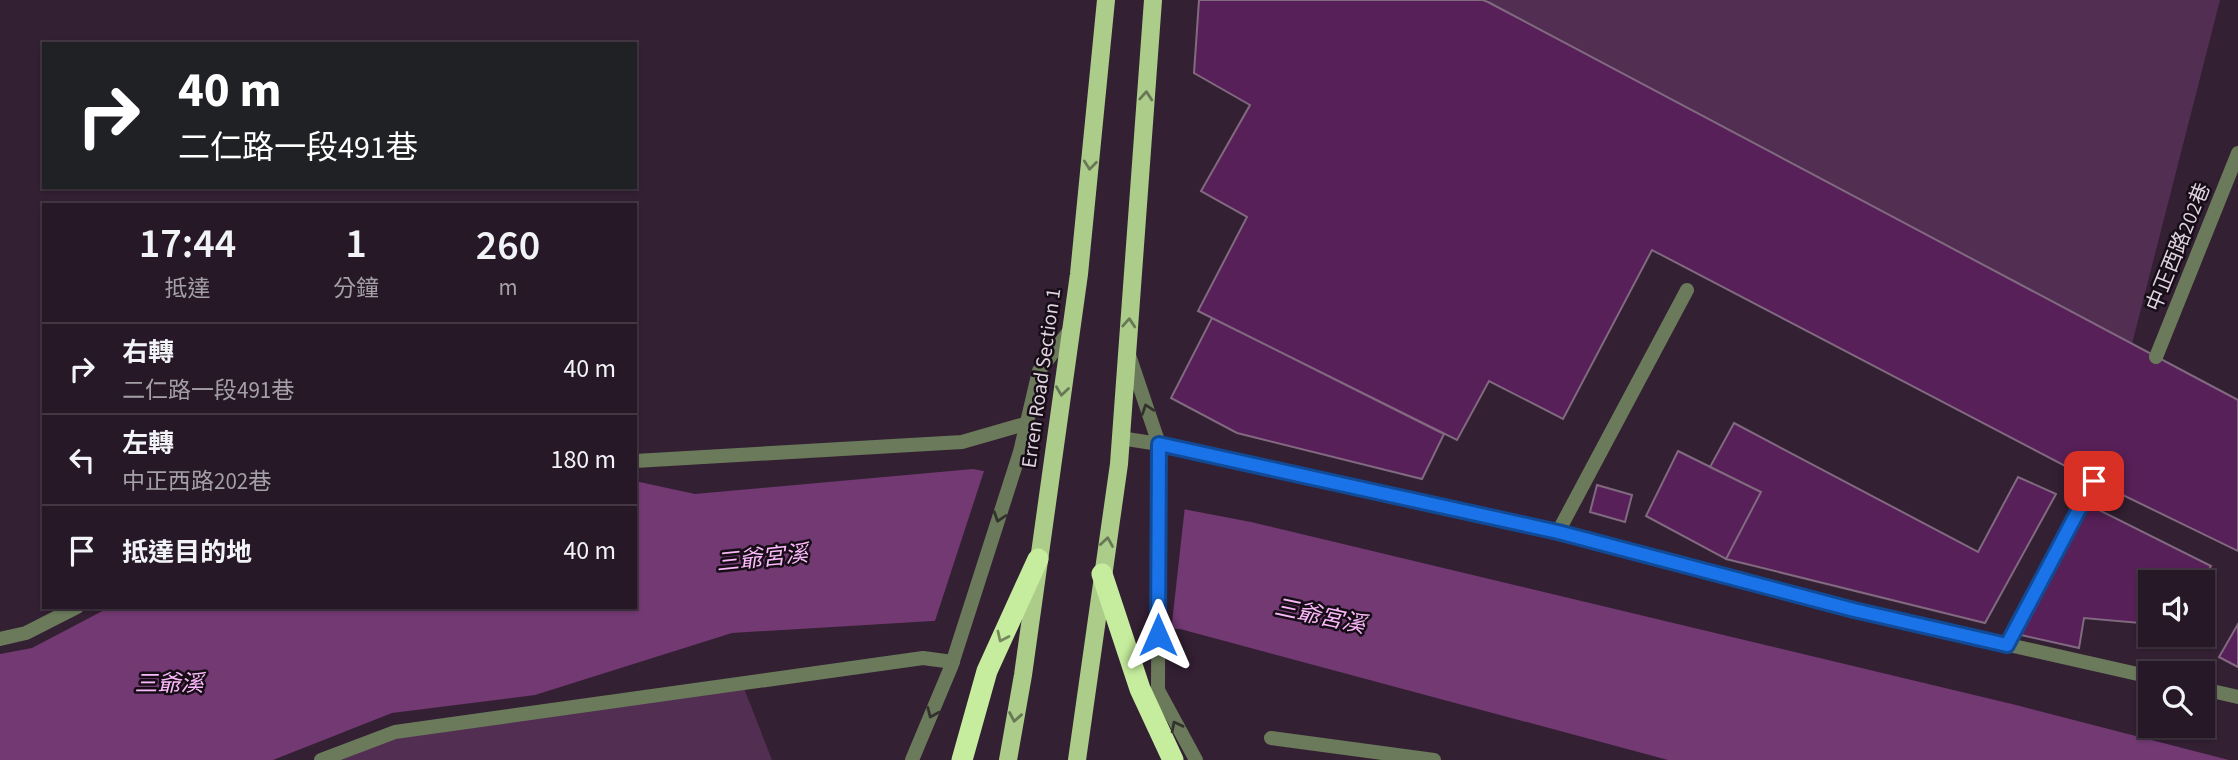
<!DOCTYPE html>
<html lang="zh-TW">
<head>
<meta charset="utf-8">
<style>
	:root { --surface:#261826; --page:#2e212e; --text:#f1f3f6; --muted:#a4a0a7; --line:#423743 }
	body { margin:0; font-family:"Source Sans 3","Noto Sans TC",sans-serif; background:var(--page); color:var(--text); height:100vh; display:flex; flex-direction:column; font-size:26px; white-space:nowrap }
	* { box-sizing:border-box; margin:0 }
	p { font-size:23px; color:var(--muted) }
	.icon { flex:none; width:38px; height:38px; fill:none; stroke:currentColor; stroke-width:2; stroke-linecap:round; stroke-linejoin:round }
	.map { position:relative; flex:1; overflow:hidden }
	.side { position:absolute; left:42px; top:203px; width:595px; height:406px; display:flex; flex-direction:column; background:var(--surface); border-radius:0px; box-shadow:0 2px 5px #0004,0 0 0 2px var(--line) }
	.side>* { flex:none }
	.guide { position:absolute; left:42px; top:42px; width:595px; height:147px; border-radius:0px; box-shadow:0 2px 5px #0004,0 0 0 2px var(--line); background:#202124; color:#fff; overflow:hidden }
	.tools { position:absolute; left:2138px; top:570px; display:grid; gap:14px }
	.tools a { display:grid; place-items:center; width:77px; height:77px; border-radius:0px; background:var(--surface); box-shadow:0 2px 5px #0004,0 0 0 2px var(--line); font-size:35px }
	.pin { position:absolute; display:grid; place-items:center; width:60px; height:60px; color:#fff; margin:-30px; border-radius:14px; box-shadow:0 4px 10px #0006 }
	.me { position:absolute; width:77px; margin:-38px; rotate:0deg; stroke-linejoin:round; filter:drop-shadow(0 0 5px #0008) }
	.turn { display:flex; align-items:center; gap:24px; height:147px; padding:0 21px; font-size:32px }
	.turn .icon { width:91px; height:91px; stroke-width:2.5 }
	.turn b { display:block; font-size:49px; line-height:60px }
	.eta { display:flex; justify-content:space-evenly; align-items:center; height:119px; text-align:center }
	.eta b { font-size:42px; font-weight:600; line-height:49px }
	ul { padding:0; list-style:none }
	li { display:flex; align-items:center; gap:21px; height:91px; padding:0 21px; border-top:2px solid var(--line) }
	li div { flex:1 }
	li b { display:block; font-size:26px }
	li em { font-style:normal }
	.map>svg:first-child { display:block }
	.green { fill:#522f52 }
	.water { fill:#723972 }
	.pier { fill:#332033 }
	.building { fill:#582058; stroke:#816a80; stroke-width:2 }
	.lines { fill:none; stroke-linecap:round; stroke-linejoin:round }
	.lane { stroke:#6a7a5a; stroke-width:14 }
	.street { stroke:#6a7a5a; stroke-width:14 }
	.primary { stroke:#accd8a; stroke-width:18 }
	.highway { stroke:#c6ed9d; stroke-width:21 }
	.oneway { stroke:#687756 }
	.oneway2 { stroke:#33332e }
	.oneway3 { stroke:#778860 }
	.route-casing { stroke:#114b97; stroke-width:18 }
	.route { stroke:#1a73e8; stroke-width:12 }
	.labels { text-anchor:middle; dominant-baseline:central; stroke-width:5; stroke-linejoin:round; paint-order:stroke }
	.street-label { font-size:21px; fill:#dfd3df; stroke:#160d16 }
	.water-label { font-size:23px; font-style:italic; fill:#fbb8fa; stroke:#160d16 }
</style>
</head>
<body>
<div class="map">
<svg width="2238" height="760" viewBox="0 0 2238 760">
	<rect width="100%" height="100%" fill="#332033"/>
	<!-- green -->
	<path class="green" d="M1489 0H2220L2132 344 1488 2Z
		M742 683 772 760H321L395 732Z"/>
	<!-- water -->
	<path class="water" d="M973 469 1251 522 2016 705 2229 760H1668L1180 629 949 620 732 633 535 695 392 713 273 760H0V654L32 648 110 607H635V481L695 494Z"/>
	<!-- pier -->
	<path class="pier" d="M985 468 1185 506 1171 632 934 624Z"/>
	<!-- building -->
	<path class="building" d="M1199 0H1483L1488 2 2238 400V551L2094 481 1652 250 1563 419 1489 381 1457 440 1198 311 1247 217 1201 191 1250 105 1194 73Z
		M1212 318 1444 434 1422 479 1237 433 1171 398Z
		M1734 423 1978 552 2018 477 2056 494 1985 623 1726 559 1761 492 1710 467Z
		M1678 451 1761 492 1726 559 1646 516Z
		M1597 485 1632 495 1625 522 1590 512Z
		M2089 505 2211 566 2202 583H2151V624L2084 618 2079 648 2021 635Z
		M2238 624V667L2219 657Z"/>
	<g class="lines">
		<!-- lane -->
		<path class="lane" d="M2156 357 2238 153
			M1120 438 1159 444 1558 532 1854 610 2151 677
			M635 461 962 442 1028 423
			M1558 532 1687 290
			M0 639 26 633 77 607
			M2007 645 2094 481
			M2203 689 2238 697
			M1271 738 1434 760
			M321 760 395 732 923 658 953 662"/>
		<!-- street -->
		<path class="street" d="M1129 355 1159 444 1158 690 1196 760
			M912 760 951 667 1020 452 1039 371 1070 330"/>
		<!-- primary -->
		<path class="primary" d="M1008 760 1023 675 1079 274 1106 0
			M1077 760 1119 464 1153 0"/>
		<!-- highway -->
		<path class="highway" d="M1102 574 1140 689 1173 760
			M962 760 987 671 1038 559"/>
	</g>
	<!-- one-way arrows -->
	<defs><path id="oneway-chevron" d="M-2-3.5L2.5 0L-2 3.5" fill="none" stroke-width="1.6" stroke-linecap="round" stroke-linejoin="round" transform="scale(1.75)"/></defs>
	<g class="oneway">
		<use href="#oneway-chevron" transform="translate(1146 96) rotate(-86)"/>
		<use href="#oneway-chevron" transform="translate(1090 165) rotate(96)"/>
		<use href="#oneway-chevron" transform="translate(1129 323) rotate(-86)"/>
		<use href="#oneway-chevron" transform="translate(1062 391) rotate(98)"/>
		<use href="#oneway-chevron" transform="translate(1107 542) rotate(-81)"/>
		<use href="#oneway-chevron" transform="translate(1015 717) rotate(100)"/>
	</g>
	<g class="oneway2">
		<use href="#oneway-chevron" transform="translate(1147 409) rotate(-109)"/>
		<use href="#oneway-chevron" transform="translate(999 517) rotate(108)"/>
		<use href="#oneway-chevron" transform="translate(932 713) rotate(113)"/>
		<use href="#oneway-chevron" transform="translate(1176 726) rotate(-117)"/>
	</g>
	<use class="oneway3" href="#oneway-chevron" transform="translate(1002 637) rotate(115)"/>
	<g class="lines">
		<defs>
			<path id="route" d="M1158 635 1159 444 1558 532 1854 610 2007 645 2094 481"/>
		</defs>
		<!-- route casing -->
		<use href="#route" class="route-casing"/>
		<!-- route -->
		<use href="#route" class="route"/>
	</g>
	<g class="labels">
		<!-- street labels -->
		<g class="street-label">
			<text transform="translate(2178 247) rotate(-68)">中正西路202巷</text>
			<text transform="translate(1041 378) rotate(-82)">Erren Road Section 1</text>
		</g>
		<!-- water labels -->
		<g class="water-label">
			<text transform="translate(762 558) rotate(-6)">三爺宮溪</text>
			<text transform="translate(1320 616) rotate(12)">三爺宮溪</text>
			<text x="169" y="683">三爺溪</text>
		</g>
	</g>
</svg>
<div class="tools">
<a><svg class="icon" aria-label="sound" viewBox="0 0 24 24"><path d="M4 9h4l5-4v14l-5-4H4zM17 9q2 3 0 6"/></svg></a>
<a><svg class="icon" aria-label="search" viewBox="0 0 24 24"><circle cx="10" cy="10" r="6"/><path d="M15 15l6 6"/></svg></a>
</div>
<div class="pin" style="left:2094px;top:481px;background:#d93025"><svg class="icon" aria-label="arrive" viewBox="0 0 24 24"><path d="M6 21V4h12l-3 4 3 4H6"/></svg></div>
<svg class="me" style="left:1158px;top:635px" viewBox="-20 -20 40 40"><path d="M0-17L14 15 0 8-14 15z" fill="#1a73e8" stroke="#fff" stroke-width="4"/></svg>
<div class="guide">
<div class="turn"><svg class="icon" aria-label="right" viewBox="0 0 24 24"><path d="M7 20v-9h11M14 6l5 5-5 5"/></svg><div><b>40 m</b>二仁路一段491巷</div></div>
</div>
<section class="side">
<div class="eta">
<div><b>17:44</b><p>抵達</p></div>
<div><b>1</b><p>分鐘</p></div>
<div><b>260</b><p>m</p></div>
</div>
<ul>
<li><svg class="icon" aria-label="right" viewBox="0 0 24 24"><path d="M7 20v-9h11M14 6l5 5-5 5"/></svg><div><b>右轉</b><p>二仁路一段491巷</p></div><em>40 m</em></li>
<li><svg class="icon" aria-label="left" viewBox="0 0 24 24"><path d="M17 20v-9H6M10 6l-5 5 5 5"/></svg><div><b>左轉</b><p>中正西路202巷</p></div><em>180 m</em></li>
<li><svg class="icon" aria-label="arrive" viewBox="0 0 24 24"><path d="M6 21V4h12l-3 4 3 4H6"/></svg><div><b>抵達目的地</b></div><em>40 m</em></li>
</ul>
</section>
</div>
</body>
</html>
